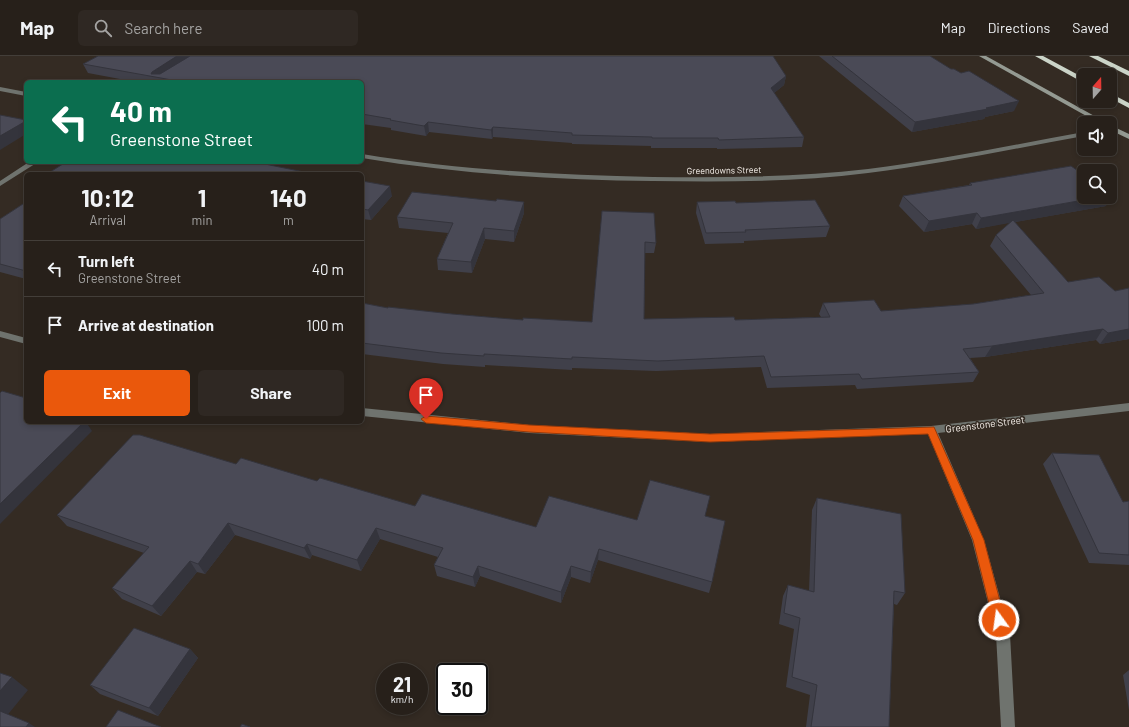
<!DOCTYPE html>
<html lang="en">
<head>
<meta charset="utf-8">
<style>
	:root { --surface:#27201a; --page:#2f2823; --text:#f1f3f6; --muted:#a4a3a2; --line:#433e39; --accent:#ea580c }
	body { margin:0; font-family:Barlow,sans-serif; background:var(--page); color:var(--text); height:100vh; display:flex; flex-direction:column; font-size:15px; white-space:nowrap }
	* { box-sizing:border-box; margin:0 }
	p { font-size:13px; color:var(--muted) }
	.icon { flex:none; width:22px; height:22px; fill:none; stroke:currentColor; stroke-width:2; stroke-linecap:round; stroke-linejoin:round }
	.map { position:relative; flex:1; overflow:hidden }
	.drawer { position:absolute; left:24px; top:116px; width:340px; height:252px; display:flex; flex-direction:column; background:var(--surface); border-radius:6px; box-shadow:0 2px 6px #0003,0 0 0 1px var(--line) }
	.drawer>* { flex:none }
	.banner { position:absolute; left:24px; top:24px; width:340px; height:84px; border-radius:6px; box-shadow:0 2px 6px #0003,0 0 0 1px var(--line); background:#0b6e4f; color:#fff; overflow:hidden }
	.needle { width:26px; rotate:20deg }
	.fabs { position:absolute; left:1077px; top:12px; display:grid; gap:8px }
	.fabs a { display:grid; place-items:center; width:40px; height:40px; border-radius:6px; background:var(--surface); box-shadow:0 2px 6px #0003,0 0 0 1px var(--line); font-size:20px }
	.speed { position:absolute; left:376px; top:607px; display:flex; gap:8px; font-size:20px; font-weight:700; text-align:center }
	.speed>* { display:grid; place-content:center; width:52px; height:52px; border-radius:50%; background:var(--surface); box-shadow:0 2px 6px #0003,0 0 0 1px var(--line); line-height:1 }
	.speed small { font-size:10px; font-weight:400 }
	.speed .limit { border:2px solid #111; border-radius:6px; background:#fff; color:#111 }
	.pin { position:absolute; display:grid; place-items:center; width:34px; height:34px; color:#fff; margin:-41px -17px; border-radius:50% 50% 50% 0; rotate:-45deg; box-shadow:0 0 4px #0007 }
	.pin .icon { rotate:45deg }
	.me { position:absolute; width:44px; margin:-22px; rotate:346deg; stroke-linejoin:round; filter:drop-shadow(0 0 3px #0008) }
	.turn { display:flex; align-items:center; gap:14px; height:84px; padding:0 20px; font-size:18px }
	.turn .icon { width:52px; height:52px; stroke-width:2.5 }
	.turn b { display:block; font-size:28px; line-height:34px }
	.eta { display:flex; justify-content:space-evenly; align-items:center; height:68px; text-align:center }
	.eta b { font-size:24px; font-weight:700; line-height:28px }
	.button { display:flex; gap:8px; margin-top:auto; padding:8px 20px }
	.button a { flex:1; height:46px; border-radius:6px; background:var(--accent); color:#fff; font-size:16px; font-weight:700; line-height:46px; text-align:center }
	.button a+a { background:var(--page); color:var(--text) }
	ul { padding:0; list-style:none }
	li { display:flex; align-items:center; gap:12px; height:56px; padding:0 20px; border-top:1px solid var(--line) }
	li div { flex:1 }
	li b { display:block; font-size:15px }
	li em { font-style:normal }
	header { display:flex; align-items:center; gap:24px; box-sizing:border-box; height:56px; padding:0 20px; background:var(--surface); border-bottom:1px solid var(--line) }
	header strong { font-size:19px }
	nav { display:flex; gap:22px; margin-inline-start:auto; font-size:14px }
	.search { width:280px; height:36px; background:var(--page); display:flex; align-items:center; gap:10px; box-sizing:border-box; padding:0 14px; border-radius:6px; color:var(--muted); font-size:15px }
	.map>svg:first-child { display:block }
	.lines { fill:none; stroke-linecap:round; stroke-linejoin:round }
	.minor { fill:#6f736e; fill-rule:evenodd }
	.secondary { fill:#949a92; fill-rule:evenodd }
	.motorway { fill:#cbd4c8; fill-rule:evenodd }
	.wall { fill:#40404a }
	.shaded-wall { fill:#34343c }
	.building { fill:#4a4a56; stroke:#34343c }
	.route { fill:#ea580c; stroke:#983908 }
	.labels { text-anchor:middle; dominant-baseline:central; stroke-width:3; stroke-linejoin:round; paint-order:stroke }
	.far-street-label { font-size:9px; fill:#f8f2ec; stroke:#342b23 }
	.street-label { font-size:10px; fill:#f8f2ec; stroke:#342b23 }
</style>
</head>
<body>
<header>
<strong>Map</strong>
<div class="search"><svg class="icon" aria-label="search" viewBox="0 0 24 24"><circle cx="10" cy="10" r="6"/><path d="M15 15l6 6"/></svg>Search here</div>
<nav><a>Map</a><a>Directions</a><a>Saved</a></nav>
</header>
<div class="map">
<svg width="1129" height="671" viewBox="0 0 1129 671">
	<rect width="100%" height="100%" fill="#342b23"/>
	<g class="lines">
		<!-- minor -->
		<path class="minor" d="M0 31 26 36V40L0 35Z
			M1084 76V80C1012 93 941 108 868 117 797 126 725 126 653 125 556 124 458 118 362 102V98C458 114 556 119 653 121 725 122 797 121 868 113 941 104 1012 89 1084 76Z
			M29 106H38L0 130V125Z
			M0 275 26 282V288L0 281Z
			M1129 347V355L938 377 984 484 1010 578 1015 671H1001L996 578 972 484 928 378 710 386 529 377 362 360V352L529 369 710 378 931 370Z"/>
		<!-- secondary -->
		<path class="secondary" d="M979 0H986L1107 67H1099Z
			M1110 69 1129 78V83L1110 74Z"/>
		<!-- motorway -->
		<path class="motorway" d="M1035 0H1043L1084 22V27Z
			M1089 0H1098L1129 15V20Z
			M1110 37 1129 47V52L1110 42Z"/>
	</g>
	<!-- wall -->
	<path class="wall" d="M819 0H930L1014 55 985 61 984 63 912 76Z
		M83 8 786 20 784 29 774 37 804 81 802 91 717 93V92H651V90L572 88V87L493 81 492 83 429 76 426 80 391 74V72L362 68V26H136L88 17Z
		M362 125 392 140 371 164 362 163Z
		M970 127 1106 150 1015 166 1068 226 1129 283 1100 288 1096 284 985 301 970 302 979 316 973 326 857 333 855 329 767 332 761 311 656 315 572 312V314L485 309V311L443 308 362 298V247L388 252 452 258 523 264 592 266 602 155 656 187 654 197H645L644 263 735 264 821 261 819 258 823 247 881 255 973 248 1031 239 990 190 996 179 1011 166 976 173 972 168 924 176 899 150 903 140 969 129Z
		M496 145 524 146V157L514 186 485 183 472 217 438 214 437 203 448 177 399 172 397 161Z
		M26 146V223L0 216V163Z
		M697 146 736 147 830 170 826 181 744 185V187L705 188 696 157Z
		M1052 397 1123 446 1129 445V509L1089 507 1043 408Z
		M236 408 317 425 415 450 536 471 637 464 705 460 712 526 709 537 598 504 590 527 571 521 561 547 480 520 475 531 437 520 434 509 438 501 380 483 361 515 312 499 310 503 235 479 205 518 197 516 161 560 122 543 112 532 144 497 67 470 57 459Z
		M817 442 905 537 897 549 894 548 889 671H806L810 639 786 631 794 573 779 568 783 540 788 529 809 535 812 454Z
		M190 593 198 602 158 660 100 638 90 629Z
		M1129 614V654L1123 619Z"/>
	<!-- shaded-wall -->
	<path class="shaded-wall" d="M177 0H194L160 22 151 18 152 16Z
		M786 20 784 29 769 41 771 32Z
		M1019 45 1014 55 985 61 984 63 912 76 915 66Z
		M26 65V78L0 94V80Z
		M428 66 429 76 426 80 424 70Z
		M493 71V81L492 83 491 74Z
		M390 130 392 140 371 164 368 154Z
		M1110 139H1113L1106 150 976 173 981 162 1101 141H1110Z
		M524 146V157L514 186V175Z
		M977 157 972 168 924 176 929 165Z
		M484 172 485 183 472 217 471 206Z
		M1103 273 1096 284 985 301 992 290Z
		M1129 273V283L1100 288 1108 277Z
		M84 366H86L92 375 0 468V448Z
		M228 467 235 479 205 518 198 508Z
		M376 472 380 483 361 515 357 504Z
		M307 488 312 499 310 503 304 492Z
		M599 493 598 504 590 527 591 516Z
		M190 505 197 516 161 560 152 550Z
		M478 510 480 520 475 531 473 521Z
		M571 510V521L561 547V536Z
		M190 593 198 602 158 660 149 652Z
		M12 621 28 634 5 662 0 658V635Z
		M29 667 35 671H26Z"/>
	<!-- building -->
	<path class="building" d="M98 0H177L152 16 151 18H160L190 0H773L786 20 771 32 804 81 719 84 718 82H652V81L572 79V77L493 71 491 74 428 66 424 70 390 64 391 63 362 58V26H183L83 8Z
		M832 0H930L951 13H954L961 17 969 15 1019 45 986 52 988 53 915 66Z
		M0 59 26 64V65L0 80Z
		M66 106H255L314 118H47Z
		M1071 110 1084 119V141H1101L981 162 977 157 929 165 903 140 972 129 970 127Z
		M362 125 390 130 368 154 362 153Z
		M412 136 496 145 497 143 524 146 514 175 484 172 471 206 437 203 453 167 397 161Z
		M815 144 830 170 745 174 746 176 706 177 697 146 735 145 736 147Z
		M26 146V215L0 208V163Z
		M602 155 654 157 656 187 645 186 644 263 734 261 735 264 830 261 823 247 874 244 881 255 973 248 1044 237 996 179 1013 164 1068 226 1099 221 1115 235 1129 232V273L1108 277 1103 273 992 290 963 293 979 316 862 323 859 318 771 321 764 300 658 305 572 301V303L484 298V300L441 297 362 287V247L388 252V251L452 258 523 264V262L592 266Z
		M2 335 26 342V366H84L0 448V337Z
		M133 379H140L236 408 241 402 317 425 320 422 415 450 422 438 536 471 549 440 637 464 650 424 710 440 705 460 725 465 712 526 599 493 591 516 571 510 561 536 478 510 473 521 434 509 443 492 376 472 357 504 307 488 304 492 228 467 198 508 190 505 152 550 112 532 149 491 57 459Z
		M1052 397 1099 399 1123 446 1129 445V499L1099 497Z
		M817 442 901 458 905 537 894 535 889 671H811L817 629 792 621 800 562 784 557 788 529 814 536Z
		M134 572 190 593 149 652 90 629Z
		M0 617 12 621 0 635Z
		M118 654 161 671H106Z
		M0 655 29 667 26 671H0Z
		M242 668 250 671H240Z"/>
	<!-- route -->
	<path class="route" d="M426 360 529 369 710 378 934 371 984 484 1005 564 1003 568 999 570 995 568 993 564 973 484 928 378 710 386 529 376 426 367 421 363Z"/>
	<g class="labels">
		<!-- far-street labels -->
		<g class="far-street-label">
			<text transform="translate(724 114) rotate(-1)">Greendowns Street</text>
		</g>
		<!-- street labels -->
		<g class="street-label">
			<text transform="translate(985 368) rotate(-7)">Greenstone Street</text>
		</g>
	</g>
</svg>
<div class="fabs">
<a><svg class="needle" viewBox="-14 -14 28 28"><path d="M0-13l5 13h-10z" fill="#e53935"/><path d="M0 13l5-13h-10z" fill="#a4a3a2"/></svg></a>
<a><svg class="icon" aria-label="sound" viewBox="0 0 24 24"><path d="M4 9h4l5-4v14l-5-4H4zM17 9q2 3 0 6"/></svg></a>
<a><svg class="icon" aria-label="search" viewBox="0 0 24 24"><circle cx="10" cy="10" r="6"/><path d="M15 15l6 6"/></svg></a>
</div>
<div class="speed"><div>21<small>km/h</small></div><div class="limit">30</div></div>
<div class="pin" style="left:426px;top:363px;background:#d93025"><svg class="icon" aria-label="arrive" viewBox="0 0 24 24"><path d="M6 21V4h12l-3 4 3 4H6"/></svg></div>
<svg class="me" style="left:999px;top:564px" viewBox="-20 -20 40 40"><circle r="17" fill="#ea580c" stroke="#fff" stroke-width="3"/><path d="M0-11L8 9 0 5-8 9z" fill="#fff"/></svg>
<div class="banner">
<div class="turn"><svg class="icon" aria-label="left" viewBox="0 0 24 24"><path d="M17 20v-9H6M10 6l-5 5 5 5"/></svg><div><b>40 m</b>Greenstone Street</div></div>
</div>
<section class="drawer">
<div class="eta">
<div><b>10:12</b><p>Arrival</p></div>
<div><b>1</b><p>min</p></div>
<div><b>140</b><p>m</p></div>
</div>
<ul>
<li><svg class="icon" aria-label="left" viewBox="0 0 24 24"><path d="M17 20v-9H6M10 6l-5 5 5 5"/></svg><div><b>Turn left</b><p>Greenstone Street</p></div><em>40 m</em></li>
<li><svg class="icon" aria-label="arrive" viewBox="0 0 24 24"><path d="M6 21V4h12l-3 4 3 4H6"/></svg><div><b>Arrive at destination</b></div><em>100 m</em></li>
</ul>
<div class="button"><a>Exit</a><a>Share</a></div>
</section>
</div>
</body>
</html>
